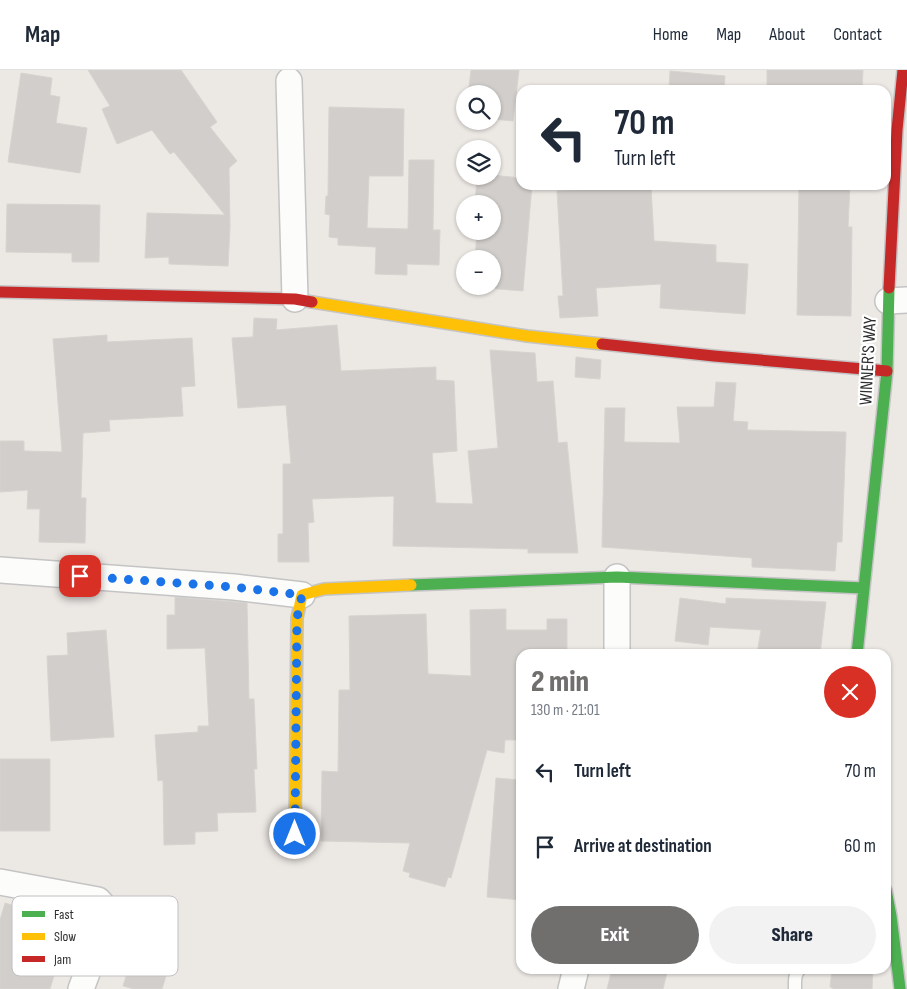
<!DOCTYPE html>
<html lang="en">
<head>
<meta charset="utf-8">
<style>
	:root { --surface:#fff; --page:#f2f2f3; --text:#1f2937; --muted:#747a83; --line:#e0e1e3; --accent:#706f6e }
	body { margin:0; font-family:"Sofia Sans Condensed",sans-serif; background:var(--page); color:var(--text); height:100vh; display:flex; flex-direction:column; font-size:19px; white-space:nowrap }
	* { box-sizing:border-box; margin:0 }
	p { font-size:16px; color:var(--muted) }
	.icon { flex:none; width:28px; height:28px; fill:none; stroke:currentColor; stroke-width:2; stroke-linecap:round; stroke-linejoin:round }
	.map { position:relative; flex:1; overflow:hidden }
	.details { position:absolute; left:516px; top:579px; width:375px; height:325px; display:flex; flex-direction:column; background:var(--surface); border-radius:15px; box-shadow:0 1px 4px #0004 }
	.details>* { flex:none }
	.banner { position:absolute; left:516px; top:15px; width:375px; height:105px; border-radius:15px; box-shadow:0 1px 4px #0004; background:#fff; color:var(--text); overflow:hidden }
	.tools { position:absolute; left:456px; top:15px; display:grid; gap:10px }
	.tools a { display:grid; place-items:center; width:45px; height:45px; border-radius:50%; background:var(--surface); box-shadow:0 1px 4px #0004; font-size:25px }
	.pin { position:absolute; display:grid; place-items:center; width:42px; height:42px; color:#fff; margin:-21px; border-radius:10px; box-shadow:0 2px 8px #0006 }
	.me { position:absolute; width:55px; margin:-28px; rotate:0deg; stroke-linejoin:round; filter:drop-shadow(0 0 4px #0008) }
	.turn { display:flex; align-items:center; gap:18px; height:105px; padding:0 15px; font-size:22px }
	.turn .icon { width:65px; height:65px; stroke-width:2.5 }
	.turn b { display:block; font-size:35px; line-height:42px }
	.round { display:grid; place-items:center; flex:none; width:52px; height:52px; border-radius:26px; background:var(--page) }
	.headline { display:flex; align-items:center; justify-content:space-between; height:85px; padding:0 15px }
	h1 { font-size:30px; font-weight:800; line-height:38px; color:var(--accent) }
	.primary-button { display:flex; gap:10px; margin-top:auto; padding:10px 15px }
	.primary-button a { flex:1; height:58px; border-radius:30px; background:var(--accent); color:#fff; font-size:20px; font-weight:800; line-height:58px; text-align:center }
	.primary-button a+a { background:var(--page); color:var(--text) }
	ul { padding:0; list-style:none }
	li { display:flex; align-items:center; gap:15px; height:75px; padding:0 15px }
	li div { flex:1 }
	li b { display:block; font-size:19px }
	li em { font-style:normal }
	header { display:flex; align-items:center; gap:30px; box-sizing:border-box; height:70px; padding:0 25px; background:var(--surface); border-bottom:1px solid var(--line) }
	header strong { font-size:24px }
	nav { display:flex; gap:28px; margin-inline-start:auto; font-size:18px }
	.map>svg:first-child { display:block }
	.building { fill:#d1cecb; stroke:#d7d4d0 }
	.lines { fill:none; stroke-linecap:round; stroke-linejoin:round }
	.lane-casing { stroke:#c5c4c5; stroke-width:15 }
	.street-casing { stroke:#c5c4c5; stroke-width:28 }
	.fast-casing { stroke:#c5c4c5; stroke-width:14 }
	.slow-casing { stroke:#c5c4c5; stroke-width:14 }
	.jam-casing { stroke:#c5c4c5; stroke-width:14 }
	.lane { stroke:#fcfcfb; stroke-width:12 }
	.street { stroke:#fcfcfb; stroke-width:25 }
	.fast { stroke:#4caf50; stroke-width:11 }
	.slow { stroke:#ffc107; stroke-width:11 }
	.jam { stroke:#c62828; stroke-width:11 }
	.route { stroke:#1a73e8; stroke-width:9; stroke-dasharray:0 16.2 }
	.labels { text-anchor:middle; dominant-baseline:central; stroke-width:4.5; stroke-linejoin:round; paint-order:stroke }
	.street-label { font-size:18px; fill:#2e2e2e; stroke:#fff }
	.key { fill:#fff; stroke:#c0c0c0; stroke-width:1 }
	.key-label { font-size:14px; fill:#2e2e2e }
</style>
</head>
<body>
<header>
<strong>Map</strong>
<nav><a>Home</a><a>Map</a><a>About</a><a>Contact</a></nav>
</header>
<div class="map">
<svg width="907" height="919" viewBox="0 0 907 919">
	<rect width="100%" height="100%" fill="#ece8e4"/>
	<!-- building -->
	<path class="building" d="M88 0H181L217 52 210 57 237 91 229 98 230 157 228 196 169 194V187L145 188 147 143 225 145 174 82 170 84 152 60 117 74 102 39 110 36Z
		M471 0H519L513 51 492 49V24H468Z
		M767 0H863L862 20H767Z
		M670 1 725 6 724 20H669Z
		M21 3 52 8 50 25 60 27 56 53 87 58 80 103 8 92Z
		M329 37 404 39 403 106H369L367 158 408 159 409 90H434L433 160H440L439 195 407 194V205L375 204 376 177 338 175V168L329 167 330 145 325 144 326 126H328Z
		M492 105 521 108V115H532L523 221 473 217 492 216V189H475L477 161H492V134H475L477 106Z
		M799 115H850L848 157H852L851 246 797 245Z
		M651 116 654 171 716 175V192L748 194 745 244 660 238 661 214 596 218 598 246 560 248 558 226H563L557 121Z
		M7 134 100 135 99 192H72V183L6 182Z
		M254 248 277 249 276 260 337 255 341 301 436 297V310L454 311 457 381 432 383 436 433 473 434 468 381 498 378 490 280 535 283 537 312 553 311 558 373 567 372 578 483H528V479L393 476 394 426 312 429 314 452 308 453 309 492H278V464H283V394H291L286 335 238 338 232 268 253 267Z
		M107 265V272L192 268 195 316 181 317 183 346 109 350 110 361 83 363 81 428H86L85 473 39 472 40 439H27L28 420 0 422V371H24V381L62 382 53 269Z
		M576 287 601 290 600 309 575 307Z
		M716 312 736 313 733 351 748 352 747 360 846 362 842 472H837L835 501 752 497V488L602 477 605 338H625L624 372 680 373 677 337H714Z
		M175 527 247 533 249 629H254L257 699H254L256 742 217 743 218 761 195 762V774L164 775 163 710 158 711 155 665 198 662V656H209L205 578 167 579V545H175Z
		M680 528 726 534V528L826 532 820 584H757L761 560 710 557 708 575 675 571Z
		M506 539V560H547V549H567V584H521L519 632H521V670H505L504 683 487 680 451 808 448 807 445 817 409 807 410 803 403 801 410 773 321 771 322 701 338 702 339 620H350L349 546 426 544 428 604 471 606 470 540Z
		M106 560 114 667 51 671 47 586 68 585 67 563Z
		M0 689H50V761H0Z
		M496 708 521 710V830L487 827Z
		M5 833 70 853 50 919H0V850Z
		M137 872 173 883 162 919H134L123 916Z
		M612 899H668L663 919H607Z
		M832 899H873L872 919H834L830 917Z"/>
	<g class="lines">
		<defs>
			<path id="lane" d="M795 919C795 912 794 903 800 899"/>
			<path id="street" d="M289 11 295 229
				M888 231 907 230
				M0 500 234 517 302 525
				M617 584V507
				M0 812 98 830C104 836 107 840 107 849L81 919
				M571 919 576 899"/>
			<path id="fast" d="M411 515 617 507 863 518
				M857 584 887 301 889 218
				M886 820 891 846 900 919"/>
			<path id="slow" d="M312 232 527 266 602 274
				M295 764 297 548 302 525 324 519 411 515"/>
			<path id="jam" d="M889 218 897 60 903 0
				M0 222 295 229 312 232
				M602 274 714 286 887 301"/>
		</defs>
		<!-- lane casing -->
		<use href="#lane" class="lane-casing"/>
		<!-- street casing -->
		<use href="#street" class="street-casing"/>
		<!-- fast casing -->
		<use href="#fast" class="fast-casing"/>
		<!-- slow casing -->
		<use href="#slow" class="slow-casing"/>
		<!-- jam casing -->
		<use href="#jam" class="jam-casing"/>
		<!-- lane -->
		<use href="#lane" class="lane"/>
		<!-- street -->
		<use href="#street" class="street"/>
		<!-- fast -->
		<use href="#fast" class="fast"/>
		<!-- slow -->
		<use href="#slow" class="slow"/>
		<!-- jam -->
		<use href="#jam" class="jam"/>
	</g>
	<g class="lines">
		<!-- route -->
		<path class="route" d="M80 506 234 517 302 525 297 548 295 764"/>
	</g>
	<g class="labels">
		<!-- street labels -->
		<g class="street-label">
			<text transform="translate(868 291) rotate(-87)">WINNER'S WAY</text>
		</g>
	</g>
	<!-- legend -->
	<rect x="12" y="826" width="166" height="80" rx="8" class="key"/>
	<rect x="22" y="841" width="23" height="6" fill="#4caf50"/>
	<rect x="22" y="863" width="23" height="7" fill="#ffc107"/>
	<rect x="22" y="886" width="23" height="6" fill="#c62828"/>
	<g class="key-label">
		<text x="54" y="849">Fast</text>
		<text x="54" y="871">Slow</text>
		<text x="54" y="894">Jam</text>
	</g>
</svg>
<div class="tools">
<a><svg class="icon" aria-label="search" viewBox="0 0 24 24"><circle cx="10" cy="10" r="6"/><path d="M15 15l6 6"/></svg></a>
<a><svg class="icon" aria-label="layers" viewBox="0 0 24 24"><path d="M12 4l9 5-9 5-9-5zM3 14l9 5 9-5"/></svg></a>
<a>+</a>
<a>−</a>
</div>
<div class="pin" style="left:80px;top:506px;background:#d93025"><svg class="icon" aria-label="arrive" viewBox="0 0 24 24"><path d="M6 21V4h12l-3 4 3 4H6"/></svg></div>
<svg class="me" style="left:295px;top:764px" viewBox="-20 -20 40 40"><circle r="17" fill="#1a73e8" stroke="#fff" stroke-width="3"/><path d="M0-11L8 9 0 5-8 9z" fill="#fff"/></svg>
<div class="banner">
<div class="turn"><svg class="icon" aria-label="left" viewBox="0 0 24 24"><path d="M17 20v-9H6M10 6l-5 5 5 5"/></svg><div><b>70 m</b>Turn left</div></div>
</div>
<section class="details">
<div class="headline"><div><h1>2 min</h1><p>130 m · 21:01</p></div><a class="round" style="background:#d93025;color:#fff"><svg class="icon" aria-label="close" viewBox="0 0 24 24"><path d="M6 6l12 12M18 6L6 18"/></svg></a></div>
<ul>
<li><svg class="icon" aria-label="left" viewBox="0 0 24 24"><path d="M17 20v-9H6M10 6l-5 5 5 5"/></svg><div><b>Turn left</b></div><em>70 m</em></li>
<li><svg class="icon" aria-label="arrive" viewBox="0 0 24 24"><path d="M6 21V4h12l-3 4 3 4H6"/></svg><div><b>Arrive at destination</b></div><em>60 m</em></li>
</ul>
<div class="primary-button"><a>Exit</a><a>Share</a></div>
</section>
</div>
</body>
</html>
